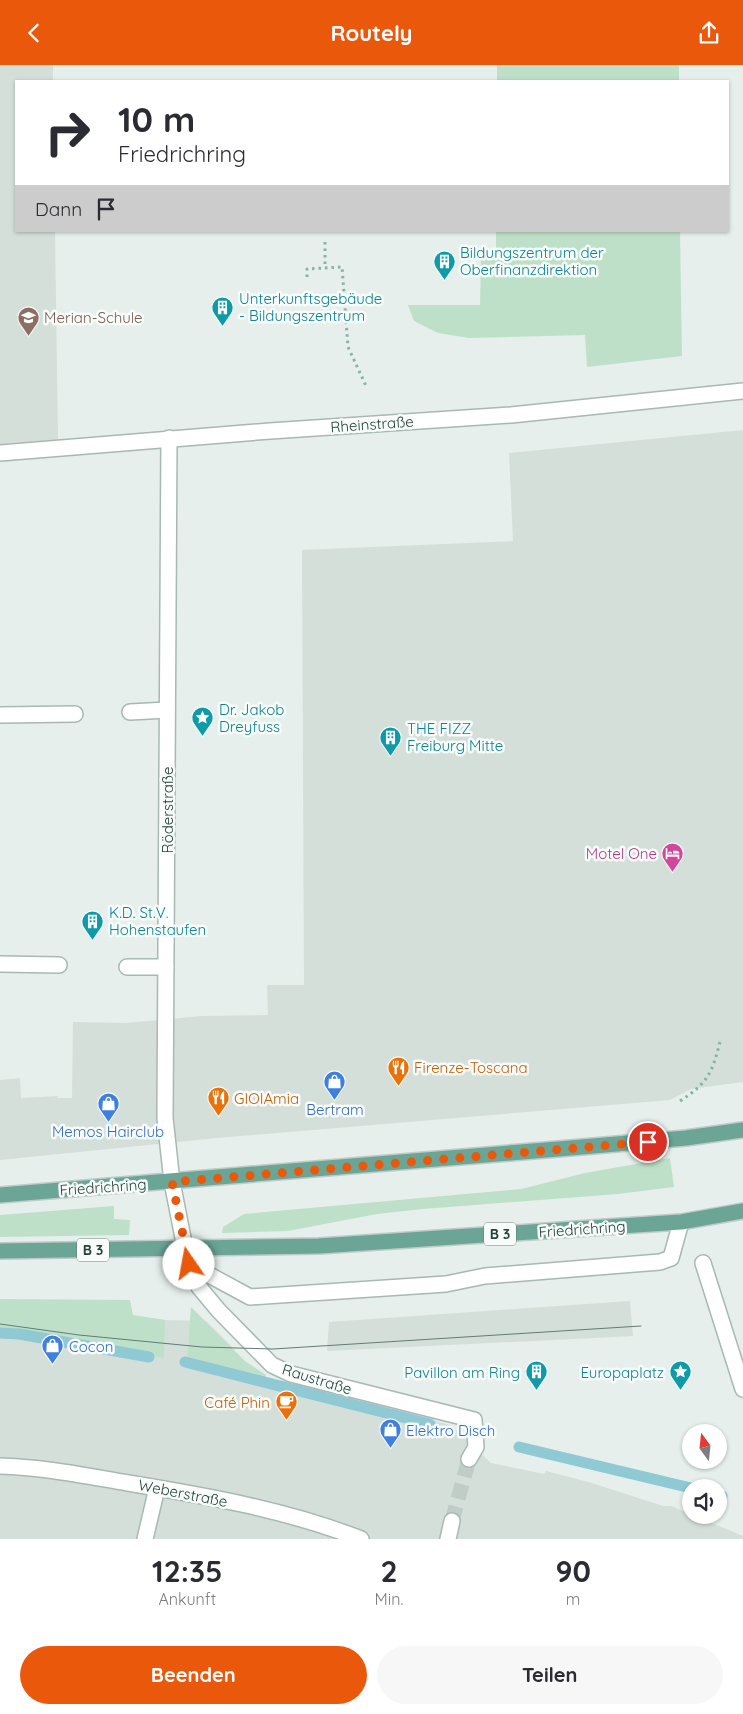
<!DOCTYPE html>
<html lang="de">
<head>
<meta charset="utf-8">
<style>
	:root { --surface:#fff; --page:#f7f7f7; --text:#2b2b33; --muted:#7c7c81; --accent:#ea580c }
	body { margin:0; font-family:Quicksand,sans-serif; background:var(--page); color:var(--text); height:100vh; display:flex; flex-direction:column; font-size:19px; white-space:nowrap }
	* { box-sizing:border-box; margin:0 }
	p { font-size:16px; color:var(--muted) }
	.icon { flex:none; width:28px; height:28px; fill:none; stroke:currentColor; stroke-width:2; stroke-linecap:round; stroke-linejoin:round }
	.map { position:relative; height:1474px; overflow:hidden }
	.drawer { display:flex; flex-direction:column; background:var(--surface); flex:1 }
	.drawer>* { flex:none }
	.top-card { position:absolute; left:15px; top:15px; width:714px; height:152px; border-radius:0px; box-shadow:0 1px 4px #0004; background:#fff; color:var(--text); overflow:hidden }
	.needle { width:32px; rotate:345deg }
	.buttons { position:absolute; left:682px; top:1359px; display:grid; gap:10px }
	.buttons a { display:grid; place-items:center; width:45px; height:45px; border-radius:50%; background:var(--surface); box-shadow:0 1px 4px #0004; font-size:25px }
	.pin { position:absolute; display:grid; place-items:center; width:42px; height:42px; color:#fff; margin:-21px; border:2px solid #fff; border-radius:50%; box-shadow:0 1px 5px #0007 }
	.me { position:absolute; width:55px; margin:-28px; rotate:348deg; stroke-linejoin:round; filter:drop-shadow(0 0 4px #0008) }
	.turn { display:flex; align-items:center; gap:18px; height:105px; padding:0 20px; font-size:22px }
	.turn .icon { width:65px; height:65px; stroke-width:2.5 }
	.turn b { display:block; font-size:35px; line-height:42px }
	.then { display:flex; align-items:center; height:48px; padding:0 20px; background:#0003; gap:10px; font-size:19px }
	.eta { display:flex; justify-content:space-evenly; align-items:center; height:85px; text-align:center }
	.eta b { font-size:30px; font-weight:700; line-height:35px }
	.cta { display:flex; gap:10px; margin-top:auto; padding:10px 20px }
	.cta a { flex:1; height:58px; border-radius:30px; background:var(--accent); color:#fff; font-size:20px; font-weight:700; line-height:58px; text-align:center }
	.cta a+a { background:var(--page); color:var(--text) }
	header { display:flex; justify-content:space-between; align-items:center; height:65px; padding:0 20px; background:var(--accent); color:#fff; font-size:22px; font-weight:700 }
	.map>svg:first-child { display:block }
	.built { fill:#d4dfda }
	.green { fill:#bfe0c8 }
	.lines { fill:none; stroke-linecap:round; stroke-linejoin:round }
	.stream { stroke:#8ec9d4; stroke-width:11 }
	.street-tunnel { stroke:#bfccc8; stroke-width:15; stroke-dasharray:15 8; stroke-linecap:butt }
	.lane-casing { stroke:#a8b8b2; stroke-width:18 }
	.street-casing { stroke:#a8b8b2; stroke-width:18 }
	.primary-casing { stroke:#c2cac8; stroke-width:18 }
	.path { stroke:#86b3a5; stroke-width:3; stroke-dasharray:2.5 4; stroke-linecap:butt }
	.lane { stroke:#fff; stroke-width:15 }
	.street { stroke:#fff; stroke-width:15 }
	.primary { stroke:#6aa596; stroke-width:15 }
	.tram { stroke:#5f7d75; stroke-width:1 }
	.route { stroke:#ea580c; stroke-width:9; stroke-dasharray:0 16.2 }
	.labels { text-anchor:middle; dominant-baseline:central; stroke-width:5; stroke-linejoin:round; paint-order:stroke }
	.shield { fill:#f7fbf9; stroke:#637a73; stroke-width:1 }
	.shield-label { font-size:14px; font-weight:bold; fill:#24423a }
	.culture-label { font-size:15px; fill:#0d838f; stroke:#f7fbf9; text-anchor:start }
	.education-label { font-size:15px; fill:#785e54; stroke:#f7fbf9; text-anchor:start }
	.street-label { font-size:15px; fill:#24423a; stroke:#f7fbf9 }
	.hotel-label { font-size:15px; fill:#b23c85; stroke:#f7fbf9; text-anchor:end }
	.food-label { font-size:15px; fill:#c56008; stroke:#f7fbf9; text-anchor:start }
	.shop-label { font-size:15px; fill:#366cbe; stroke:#f7fbf9 }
</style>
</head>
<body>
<header><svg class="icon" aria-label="back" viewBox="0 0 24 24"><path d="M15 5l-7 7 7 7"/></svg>Routely<svg class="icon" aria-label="share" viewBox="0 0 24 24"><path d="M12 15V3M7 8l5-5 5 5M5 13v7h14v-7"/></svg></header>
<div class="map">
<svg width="743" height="1474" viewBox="0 0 743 1474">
	<rect width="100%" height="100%" fill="#e6efeb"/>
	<!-- built -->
	<path class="built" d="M0 0H53V16H16V166H55L58 375 0 379Z
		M743 365V1017L691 1024 670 1035 217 1073 0 1095V1015L20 1013 21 1033 58 1031V1033H72L73 957 126 958 202 951 268 950 267 920H304L302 485 513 476 509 388Z
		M0 1234 165 1255 206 1256 235 1285 190 1296 451 1360 491 1398 544 1409 546 1406 592 1418 663 1441H671L743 1471V1474H0Z
		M630 1236 633 1271 327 1286 329 1257Z"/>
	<!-- green -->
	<path class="green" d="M497 0H679V16H497Z
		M496 166H680L682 291 587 302 585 270 469 273 438 268 414 256 408 240H480L481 191H496Z
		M670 1093 674 1122 618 1129 423 1144 377 1149 288 1166 222 1168 223 1162 244 1149 521 1124 585 1108Z
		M114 1141V1154L130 1155 129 1170 0 1172V1150Z
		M0 1234 130 1235 133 1250 165 1255 164 1293 0 1267Z
		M191 1242 245 1296 266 1310 265 1314 187 1295Z"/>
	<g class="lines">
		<!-- stream -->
		<path class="stream" d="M0 1268 19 1269 149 1292
			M185 1297 430 1359
			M519 1382 691 1423
			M719 1430 722 1431"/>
		<!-- street-tunnel -->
		<path class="street-tunnel" d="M452 1456 469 1394"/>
		<defs>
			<path id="lane" d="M130 647 167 645
				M0 650 75 649
				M0 899 59 900
				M127 902H166
				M189 1199 250 1232 446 1219 485 1211 660 1197 671 1193 681 1157
				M145 1474 157 1423"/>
			<path id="street" d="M169 373 165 1053 172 1117 185 1183 189 1199 199 1222 219 1246 272 1300 291 1309 474 1355 476 1382 469 1394
				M0 388 270 366 511 350 743 326
				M703 1198 743 1324
				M0 1401C43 1402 86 1411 128 1418 207 1431 287 1445 361 1474
				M448 1474 452 1456"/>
			<path id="primary" d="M0 1130 570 1083 686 1073 743 1065
				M0 1186 319 1181 681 1157 743 1146"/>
		</defs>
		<!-- lane casing -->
		<use href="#lane" class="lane-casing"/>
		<!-- street casing -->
		<use href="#street" class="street-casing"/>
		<!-- primary casing -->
		<use href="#primary" class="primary-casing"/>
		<!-- path -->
		<path class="path" d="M325 177V203
			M307 212V204L342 202 348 282 367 323
			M680 1036C708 1018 712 1008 720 977"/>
		<!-- lane -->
		<use href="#lane" class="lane"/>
		<!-- street -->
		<use href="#street" class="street"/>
		<!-- primary -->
		<use href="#primary" class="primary"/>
		<!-- tram -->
		<path class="tram" d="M0 1259 79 1270 202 1282 273 1284 641 1261"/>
	</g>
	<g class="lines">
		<!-- route -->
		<path class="route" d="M189 1199 172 1117 648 1077"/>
	</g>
	<!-- icons -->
	<defs>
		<symbol id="building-pin" viewBox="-11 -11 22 30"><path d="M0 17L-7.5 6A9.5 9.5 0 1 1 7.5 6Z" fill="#0f9aa8" stroke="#f7fbf9"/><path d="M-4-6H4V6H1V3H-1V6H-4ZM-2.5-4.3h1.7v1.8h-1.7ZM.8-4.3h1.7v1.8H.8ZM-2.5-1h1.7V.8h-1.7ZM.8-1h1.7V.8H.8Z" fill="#fff"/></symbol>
		<symbol id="school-pin" viewBox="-11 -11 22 30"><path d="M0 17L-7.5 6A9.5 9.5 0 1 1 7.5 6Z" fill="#8d6e63" stroke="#f7fbf9"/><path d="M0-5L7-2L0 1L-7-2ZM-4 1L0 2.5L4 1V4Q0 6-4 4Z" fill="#fff"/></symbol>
		<symbol id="sight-pin" viewBox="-11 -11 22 30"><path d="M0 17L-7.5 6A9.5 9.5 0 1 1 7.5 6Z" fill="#0f9aa8" stroke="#f7fbf9"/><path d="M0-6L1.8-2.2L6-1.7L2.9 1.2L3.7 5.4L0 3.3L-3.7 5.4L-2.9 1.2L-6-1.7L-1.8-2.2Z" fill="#fff"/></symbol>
		<symbol id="hotel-pin" viewBox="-11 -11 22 30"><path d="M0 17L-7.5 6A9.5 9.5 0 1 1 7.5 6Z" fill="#d1479c" stroke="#f7fbf9"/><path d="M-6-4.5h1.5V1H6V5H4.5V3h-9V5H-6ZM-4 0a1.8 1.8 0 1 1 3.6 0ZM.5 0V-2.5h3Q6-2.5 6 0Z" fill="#fff"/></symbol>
		<symbol id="restaurant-pin" viewBox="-11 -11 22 30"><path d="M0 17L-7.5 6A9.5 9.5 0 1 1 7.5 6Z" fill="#e8710a" stroke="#f7fbf9"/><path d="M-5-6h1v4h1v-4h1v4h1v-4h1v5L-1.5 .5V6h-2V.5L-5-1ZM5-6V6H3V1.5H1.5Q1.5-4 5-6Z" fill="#fff"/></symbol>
		<symbol id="shop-pin" viewBox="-11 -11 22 30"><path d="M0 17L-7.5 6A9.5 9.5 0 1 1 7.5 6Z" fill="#3f7fe0" stroke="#f7fbf9"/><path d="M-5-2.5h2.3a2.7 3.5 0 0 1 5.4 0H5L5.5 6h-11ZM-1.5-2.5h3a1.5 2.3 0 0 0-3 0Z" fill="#fff"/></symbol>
		<symbol id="cafe-pin" viewBox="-11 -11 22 30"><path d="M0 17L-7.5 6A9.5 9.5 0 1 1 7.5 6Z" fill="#e8710a" stroke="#f7fbf9"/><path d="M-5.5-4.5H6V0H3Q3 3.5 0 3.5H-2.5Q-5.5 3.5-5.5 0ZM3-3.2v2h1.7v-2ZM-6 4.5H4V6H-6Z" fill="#fff"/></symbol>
	</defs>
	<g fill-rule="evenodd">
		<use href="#building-pin" x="432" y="184" width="25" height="34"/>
		<use href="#building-pin" x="210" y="230" width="25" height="34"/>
		<use href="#school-pin" x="16" y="240" width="25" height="34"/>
		<use href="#sight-pin" x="190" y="640" width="25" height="34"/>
		<use href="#building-pin" x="378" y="660" width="25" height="34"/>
		<use href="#hotel-pin" x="660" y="776" width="25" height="34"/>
		<use href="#building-pin" x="80" y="844" width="25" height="34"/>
		<use href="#restaurant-pin" x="386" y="990" width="25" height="34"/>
		<use href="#shop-pin" x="322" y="1004" width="25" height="34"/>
		<use href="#restaurant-pin" x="206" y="1020" width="25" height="34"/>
		<use href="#shop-pin" x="96" y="1026" width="25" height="34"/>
		<use href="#shop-pin" x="40" y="1268" width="25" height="34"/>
		<use href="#building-pin" x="524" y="1294" width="25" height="34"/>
		<use href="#sight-pin" x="668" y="1294" width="25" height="34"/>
		<use href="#cafe-pin" x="274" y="1324" width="25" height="34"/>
		<use href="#shop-pin" x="378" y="1352" width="25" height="34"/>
	</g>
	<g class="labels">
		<!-- shield labels -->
		<g class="shield">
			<rect x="484" y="1157.5" width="32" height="23" rx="4"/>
			<rect x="77" y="1173.5" width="32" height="23" rx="4"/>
		</g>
		<g class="shield-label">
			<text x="500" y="1169">B 3</text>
			<text x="93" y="1185">B 3</text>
		</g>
		<!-- culture labels -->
		<g class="culture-label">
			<text x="460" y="187">Bildungszentrum der<tspan x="460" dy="17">Oberfinanzdirektion</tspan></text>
			<text x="239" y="233">Unterkunftsgebäude<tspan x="239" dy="17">- Bildungszentrum</tspan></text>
			<text x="219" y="644">Dr. Jakob<tspan x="219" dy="17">Dreyfuss</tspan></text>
			<text x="407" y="663">THE FIZZ<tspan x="407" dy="17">Freiburg Mitte</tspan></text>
			<text x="109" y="847">K.D. St.V.<tspan x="109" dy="17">Hohenstaufen</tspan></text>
			<text x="520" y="1307" text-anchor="end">Pavillon am Ring</text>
			<text x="664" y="1307" text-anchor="end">Europaplatz</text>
		</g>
		<!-- education labels -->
		<g class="education-label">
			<text x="44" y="252">Merian-Schule</text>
		</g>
		<!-- street labels -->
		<g class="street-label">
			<text transform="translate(372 359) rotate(-4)">Rheinstraße</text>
			<text transform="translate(167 745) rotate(-90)">Röderstraße</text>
			<text transform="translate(103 1122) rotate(-4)">Friedrichring</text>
			<text transform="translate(582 1164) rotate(-4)">Friedrichring</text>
			<text transform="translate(317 1314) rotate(17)">Raustraße</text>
			<text transform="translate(183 1428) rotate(11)">Weberstraße</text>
		</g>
		<!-- hotel labels -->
		<g class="hotel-label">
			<text x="657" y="788">Motel One</text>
		</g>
		<!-- food labels -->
		<g class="food-label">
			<text x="414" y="1002">Firenze-Toscana</text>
			<text x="234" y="1033">GIOIAmia</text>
			<text x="270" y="1337" text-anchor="end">Café Phin</text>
		</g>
		<!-- shop labels -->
		<g class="shop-label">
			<text x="335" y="1044">Bertram</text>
			<text x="108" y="1066">Memos Hairclub</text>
			<text x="69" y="1281" text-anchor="start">Cocon</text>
			<text x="406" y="1365" text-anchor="start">Elektro Disch</text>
		</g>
	</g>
</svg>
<div class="buttons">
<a><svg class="needle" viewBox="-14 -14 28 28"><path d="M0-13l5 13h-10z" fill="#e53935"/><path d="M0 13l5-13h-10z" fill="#7c7c81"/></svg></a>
<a><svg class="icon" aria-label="sound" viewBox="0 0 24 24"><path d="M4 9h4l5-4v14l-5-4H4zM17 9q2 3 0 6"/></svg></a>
</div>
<div class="pin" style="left:648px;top:1077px;background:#d93025"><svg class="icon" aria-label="arrive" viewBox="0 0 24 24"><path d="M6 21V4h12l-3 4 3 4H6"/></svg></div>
<svg class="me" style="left:189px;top:1199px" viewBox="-20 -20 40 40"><circle r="19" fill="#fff"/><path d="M0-13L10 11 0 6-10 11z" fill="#ea580c"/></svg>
<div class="top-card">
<div class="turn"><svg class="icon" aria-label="right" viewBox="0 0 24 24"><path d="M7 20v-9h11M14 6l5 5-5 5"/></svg><div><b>10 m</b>Friedrichring</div></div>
<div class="then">Dann<svg class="icon" aria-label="arrive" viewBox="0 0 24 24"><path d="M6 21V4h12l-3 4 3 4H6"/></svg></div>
</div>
</div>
<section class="drawer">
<div class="eta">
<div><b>12:35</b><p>Ankunft</p></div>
<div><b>2</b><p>Min.</p></div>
<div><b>90</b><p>m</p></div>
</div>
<div class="cta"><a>Beenden</a><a>Teilen</a></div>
</section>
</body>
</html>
